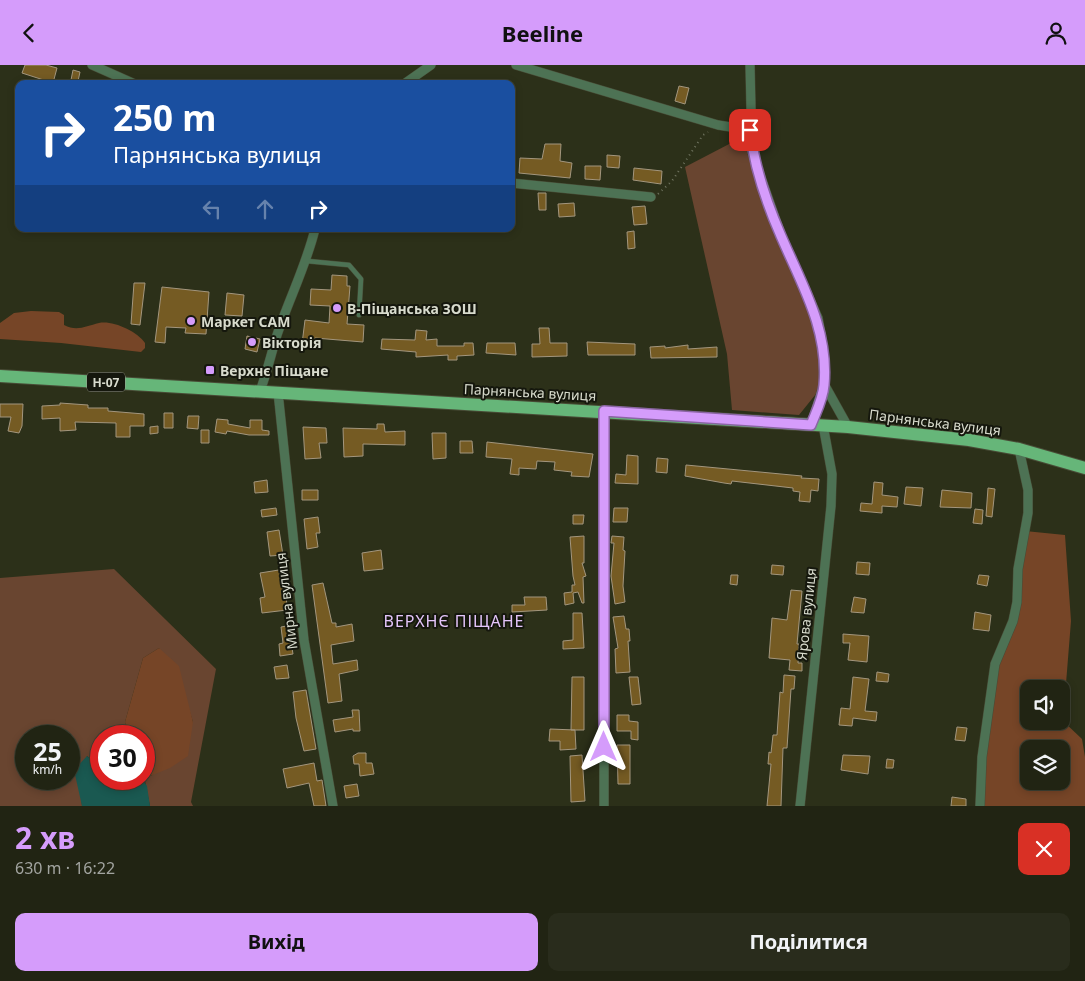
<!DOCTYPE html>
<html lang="uk">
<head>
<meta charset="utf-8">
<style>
	:root { --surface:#212413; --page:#292c1c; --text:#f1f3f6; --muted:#a2a4a0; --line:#3e4133; --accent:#d59cfb }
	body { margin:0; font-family:"Noto Sans",sans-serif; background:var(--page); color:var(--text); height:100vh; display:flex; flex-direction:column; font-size:19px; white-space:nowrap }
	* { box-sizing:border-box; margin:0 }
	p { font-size:16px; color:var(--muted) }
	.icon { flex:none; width:28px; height:28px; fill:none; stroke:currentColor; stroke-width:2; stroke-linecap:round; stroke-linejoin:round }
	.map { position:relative; height:741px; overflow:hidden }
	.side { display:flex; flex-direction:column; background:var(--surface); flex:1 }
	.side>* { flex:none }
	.banner { position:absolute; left:15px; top:15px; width:500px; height:152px; border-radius:10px; box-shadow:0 2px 8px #0003,0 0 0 1px var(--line); background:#1a4fa0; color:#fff; overflow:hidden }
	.fabs { position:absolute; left:1020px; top:615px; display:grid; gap:10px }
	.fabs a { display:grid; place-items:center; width:50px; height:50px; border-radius:10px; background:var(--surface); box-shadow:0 2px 8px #0003,0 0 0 1px var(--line); font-size:25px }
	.speed { position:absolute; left:15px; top:660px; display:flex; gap:10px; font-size:25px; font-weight:700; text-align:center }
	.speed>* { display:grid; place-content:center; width:65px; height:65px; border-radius:50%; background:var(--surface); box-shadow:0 2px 8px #0003,0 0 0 1px var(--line); line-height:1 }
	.speed small { font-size:12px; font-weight:400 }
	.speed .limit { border:8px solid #d22; background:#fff; color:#111 }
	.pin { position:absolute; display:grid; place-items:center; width:42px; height:42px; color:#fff; margin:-21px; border-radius:10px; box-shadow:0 2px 8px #0006 }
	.me { position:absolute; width:55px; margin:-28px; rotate:0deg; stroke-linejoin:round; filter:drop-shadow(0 0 4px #0008) }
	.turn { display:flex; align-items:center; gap:18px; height:105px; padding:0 15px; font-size:22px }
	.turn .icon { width:65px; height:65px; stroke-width:2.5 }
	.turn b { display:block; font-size:35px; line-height:42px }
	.lanes { display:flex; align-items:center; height:48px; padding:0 15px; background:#0003; justify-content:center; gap:25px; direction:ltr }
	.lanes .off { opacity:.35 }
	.round { display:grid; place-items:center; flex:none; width:52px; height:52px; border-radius:10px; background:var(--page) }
	.headline { display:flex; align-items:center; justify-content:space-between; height:85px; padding:0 15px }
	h1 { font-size:30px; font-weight:700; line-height:38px; color:var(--accent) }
	.cta { display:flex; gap:10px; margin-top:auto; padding:10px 15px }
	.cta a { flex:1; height:58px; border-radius:10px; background:var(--accent); color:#111; font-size:20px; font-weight:700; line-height:58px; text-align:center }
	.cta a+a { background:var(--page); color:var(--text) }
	header { display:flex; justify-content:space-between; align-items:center; height:65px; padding:0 15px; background:var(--accent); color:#111; font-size:22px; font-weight:700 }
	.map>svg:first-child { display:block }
	.green { fill:#694530; fill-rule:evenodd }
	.forest { fill:#764527; fill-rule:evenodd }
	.water { fill:#1a5951 }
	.building { fill:#755b23; stroke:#a3967e }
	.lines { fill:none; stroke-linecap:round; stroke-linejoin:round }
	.lane-casing { stroke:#484b36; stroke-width:5.5 }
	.street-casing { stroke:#484b36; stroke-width:10 }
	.primary-casing { stroke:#484b36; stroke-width:14 }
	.path { stroke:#717561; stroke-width:2; stroke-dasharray:1 4; stroke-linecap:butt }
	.lane { stroke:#4d7254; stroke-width:4.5 }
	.street { stroke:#4d7254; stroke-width:9 }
	.primary { stroke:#66b679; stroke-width:12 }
	.route-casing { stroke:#8a65a3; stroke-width:12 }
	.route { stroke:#d59cfb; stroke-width:9 }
	.poi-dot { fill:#d59cfb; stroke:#15170d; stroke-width:2 }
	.labels { text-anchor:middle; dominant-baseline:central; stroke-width:4; stroke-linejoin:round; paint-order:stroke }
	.shield { fill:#15170d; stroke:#9ea093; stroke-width:1 }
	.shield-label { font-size:12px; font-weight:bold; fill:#d8dbcd }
	.poi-label { font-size:14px; font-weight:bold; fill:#d8dbcd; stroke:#15170d; text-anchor:start }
	.street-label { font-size:14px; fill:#d8dbcd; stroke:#15170d }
	.quarter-label { font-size:16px; letter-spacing:1px; fill:#e4c5fa; stroke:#15170d }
</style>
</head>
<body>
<header><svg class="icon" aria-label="back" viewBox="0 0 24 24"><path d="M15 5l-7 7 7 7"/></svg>Beeline<svg class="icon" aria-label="person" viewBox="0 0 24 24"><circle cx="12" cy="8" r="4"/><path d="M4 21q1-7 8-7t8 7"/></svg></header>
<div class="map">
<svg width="1085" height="741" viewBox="0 0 1085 741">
	<rect width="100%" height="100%" fill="#2c3019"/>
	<!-- green -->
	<path class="green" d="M733 77 752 87 818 253 824 319 799 350 732 345 727 289 685 102Z
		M114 504 216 604 191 737 193 741H150C147 725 144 716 144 701L151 711 193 657 185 631 159 583 143 593 125 657 129 671H101V703L87 691 81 730 82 741H0V513ZM26 671H69V714H26Z"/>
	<!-- forest -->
	<path class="forest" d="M31 246 59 247 64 250V260C77 267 86 261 99 258 112 255 137 266 145 278V283L141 287 61 278 0 274V258L14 248Z
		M1025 466 1065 470 1071 556 1063 656 1082 674 1085 692V741H980L990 628 1013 556ZM1029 624H1061V656H1029ZM1029 684H1061V716H1029Z
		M159 583 179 601 193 657 188 691 170 703 150 711 144 701V671H129L125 657 143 593Z"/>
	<!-- water -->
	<path class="water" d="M87 691 101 703V714H142L147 721 150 741H82L74 705Z"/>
	<!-- building -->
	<path class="building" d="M25 0H46L57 3 53 18 22 8Z
		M73 5 80 7 78 16 71 15Z
		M679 21 689 23 685 39 675 36Z
		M545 79H561L560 96 572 98 570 113 519 108 520 93 542 94Z
		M607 90 620 91 619 103 607 102Z
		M585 101H601L600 115 585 114Z
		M634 103 662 106 661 119 633 115Z
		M538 128H546V145H539Z
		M574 138 575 151 559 152 558 139Z
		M645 141 647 159 634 160 632 142Z
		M634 166 635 183 628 184 627 167Z
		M332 210 347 211V221H350L347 259 364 260 363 277 315 273 314 280 302 279 305 255 329 258 330 241 310 240 311 224 331 225Z
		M134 218H145L140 260 131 259Z
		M162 222 209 227 206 269 185 268 186 263 166 262 165 278 155 277Z
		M227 228 244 230 242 251 225 250Z
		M539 263H549L550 278H567V291L532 292V279H540Z
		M416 265 427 266 426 275 437 274V281H464V278H473L474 290 457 291V295H448V290L416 292V287L381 284 382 274 415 275Z
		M247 271 260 274 257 287 245 284Z
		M587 277 635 279V290H588Z
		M487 278H515L516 290 486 288Z
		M688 280V284L717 282V292L651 293 650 282 665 281V283Z
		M60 338 88 340V343H108V346L144 349V361H130V372H116V358L75 357 76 365 60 366V353L42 354V341L60 340Z
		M0 339H23L22 361 19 368 8 366 11 352H0Z
		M164 348H173V363H164Z
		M188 351H199L198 364 187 363Z
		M217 354 228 355V359L250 363V355H262V365L269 366V370H249L227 366 226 369 215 367Z
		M377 359H384L385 367 405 366V380L363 379V391L344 392 343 363 377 364Z
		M158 361V368L150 369V362Z
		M303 362 326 363 327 378H319L321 393 305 394Z
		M201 365H209V378H201Z
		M432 368H446V393L433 394Z
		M460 376H472L473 388H460Z
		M487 377 593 389 589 412 571 411 572 407 554 405 555 397 537 396 536 404 519 403V410L510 409 512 394 486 392Z
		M627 390 638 391V419L615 418 616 409 626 410Z
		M657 393 668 394 667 408 656 407Z
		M686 400 802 411 801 413 819 414 818 426 811 425 810 437 799 436 800 427 793 426V423L732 416 731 419 724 418 685 411Z
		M267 415 268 427 255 428 254 417Z
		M874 417 883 418 882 430 898 432 897 442 882 441V448L860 446 861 438 872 439Z
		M906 422 923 423 921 441 904 439Z
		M988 423 995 424 992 452 986 451Z
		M302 425H318V435H302Z
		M942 425 972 428 971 443 940 442Z
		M276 443 277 450 262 452 261 445Z
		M614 443H628L627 457H613Z
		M975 444 983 445 982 459 973 458Z
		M573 450H584L583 459H573Z
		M318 452 320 468H316L318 482 307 484 304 454Z
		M279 465 283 490 270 491 267 467Z
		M584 471V498H582L586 511 583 512 584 538H582L578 527 573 528 574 538 565 540 564 528 572 527V520H575L573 511 570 472Z
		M612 471 624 472 623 485 625 486 623 521 625 537 615 539 611 511 614 478H611Z
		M381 485 383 504 364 506 362 488Z
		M857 497 870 498 869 510 856 509Z
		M772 500 784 501 783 510 771 509Z
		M285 504 287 545 262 548 260 533 265 532 260 508Z
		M731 510H738L737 520 730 519Z
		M979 510 989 511 987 521 977 519Z
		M323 518 332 558H336V562L352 559 354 576 331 580 333 599 357 595 358 605 339 609 342 636 328 638 312 520Z
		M791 525 802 526 797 579H799L798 598H802V606L789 605 790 595 769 593 772 553 787 555Z
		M524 532H546L547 545 512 547V540H525Z
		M854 532 866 534 864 548 851 547Z
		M975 547 991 550 989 566 973 564Z
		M573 548H582L584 583 563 584V576L573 575Z
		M624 551 626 564H629L630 576H628L630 607 616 608 615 584 618 583 613 552Z
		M292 560 295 576 291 577 293 589 280 591 279 579 283 578 281 562Z
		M843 569 869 571 867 597 848 595 850 578H843Z
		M287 600 289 613 276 614 274 602Z
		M877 607 889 609 888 617 876 616Z
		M784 610 795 611 794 624H791L787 683H783L781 741H767L771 699H768L769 687 771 688 773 670H777L780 627 783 628Z
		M572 612H584V665H571Z
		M629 612H638L641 639 632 640Z
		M853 612 869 614 865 646 877 647 876 656 853 653 852 661 839 660 841 643 850 644Z
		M306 625 316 684 304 686 296 653 293 627Z
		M352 645H359L360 666H353V664L335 667 333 655 353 652Z
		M617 650H629V656L638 657V675L631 674V666H617Z
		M957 662 967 663 965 676 955 675Z
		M550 664 575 665 576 684 560 685V676H549Z
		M617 680H630V719H618Z
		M358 688H366V698H372L374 709 360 711 359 699H354L353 691Z
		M582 690 585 736 571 737 570 691Z
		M843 690 870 691 868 709 841 705Z
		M887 694 894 695 893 703H886Z
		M314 698 317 716 322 715 326 741H314L309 718 287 723 283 704Z
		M357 719 359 731 346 733 344 721Z
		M952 732 966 734V741H951Z"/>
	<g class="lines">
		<defs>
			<path id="lane" d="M307 196 349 200 361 214 359 250"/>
			<path id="street" d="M92 0 135 19
				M516 0 718 60 750 65
				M750 0 752 87 781 170 818 253 823 281 824 319 811 360
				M404 19 431 0
				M511 118 651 132
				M824 319 848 362
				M260 326C267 308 271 289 277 270 289 234 306 201 315 164
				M278 327 304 575 333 741
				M604 741V347
				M800 741 831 441 832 409 823 360
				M980 741 982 692 995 599 1013 556 1017 537 1018 504 1028 448V425L1019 384"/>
			<path id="primary" d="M0 311 848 362 969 375 1019 384 1085 403"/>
		</defs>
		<!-- lane casing -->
		<use href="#lane" class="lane-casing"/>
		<!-- street casing -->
		<use href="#street" class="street-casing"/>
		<!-- primary casing -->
		<use href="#primary" class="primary-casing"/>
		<!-- path -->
		<path class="path" d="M658 129 672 116 703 70 708 67"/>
		<!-- lane -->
		<use href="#lane" class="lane"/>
		<!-- street -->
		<use href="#street" class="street"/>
		<!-- primary -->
		<use href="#primary" class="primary"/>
	</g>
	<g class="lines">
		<defs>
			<path id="route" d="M604 682V346L811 360C816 347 823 334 824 320 829 265 802 220 781 171 767 139 754 100 750 65"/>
		</defs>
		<!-- route casing -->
		<use href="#route" class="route-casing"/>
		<!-- route -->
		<use href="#route" class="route"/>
	</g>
	<!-- markers -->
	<g class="poi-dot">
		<circle cx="337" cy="243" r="5"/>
		<circle cx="191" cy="256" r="5"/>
		<circle cx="252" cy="277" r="5"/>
		<rect x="205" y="300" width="10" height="10" rx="2.5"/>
	</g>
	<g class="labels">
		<!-- shield labels -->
		<rect class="shield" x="87" y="307.5" width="38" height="19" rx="4"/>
		<g class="shield-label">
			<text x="106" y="317">Н-07</text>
		</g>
		<!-- poi labels -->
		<g class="poi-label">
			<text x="347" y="243">В-Піщанська ЗОШ</text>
			<text x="201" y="256">Маркет САМ</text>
			<text x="262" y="277">Вікторія</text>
			<text x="220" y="305">Верхнє Піщане</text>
		</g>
		<!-- street labels -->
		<g class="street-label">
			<text transform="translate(530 327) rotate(3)">Парнянська вулиця</text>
			<text transform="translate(935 357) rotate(7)">Парнянська вулиця</text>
			<text transform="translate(286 536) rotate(-97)">Мирна вулиця</text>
			<text transform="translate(806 549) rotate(-84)">Ярова вулиця</text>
		</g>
		<!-- quarter labels -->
		<g class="quarter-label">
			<text x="454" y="556">ВЕРХНЄ ПІЩАНЕ</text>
		</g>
	</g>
</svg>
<div class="fabs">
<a><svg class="icon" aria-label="sound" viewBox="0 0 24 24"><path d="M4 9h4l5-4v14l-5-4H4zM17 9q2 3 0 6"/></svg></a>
<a><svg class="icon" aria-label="layers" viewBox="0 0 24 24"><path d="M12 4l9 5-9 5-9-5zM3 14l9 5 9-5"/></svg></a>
</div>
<div class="speed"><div>25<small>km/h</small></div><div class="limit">30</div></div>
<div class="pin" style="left:750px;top:65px;background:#d93025"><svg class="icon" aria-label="arrive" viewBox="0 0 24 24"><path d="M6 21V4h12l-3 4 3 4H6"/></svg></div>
<svg class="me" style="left:604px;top:682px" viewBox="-20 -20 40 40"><path d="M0-17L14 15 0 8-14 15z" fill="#d59cfb" stroke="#fff" stroke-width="4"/></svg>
<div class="banner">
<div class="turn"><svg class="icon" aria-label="right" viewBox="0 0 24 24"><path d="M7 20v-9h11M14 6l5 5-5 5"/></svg><div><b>250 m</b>Парнянська вулиця</div></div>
<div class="lanes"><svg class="icon off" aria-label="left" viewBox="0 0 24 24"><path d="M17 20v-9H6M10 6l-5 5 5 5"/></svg><svg class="icon off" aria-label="ahead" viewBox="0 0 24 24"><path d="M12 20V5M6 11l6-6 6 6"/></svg><svg class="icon" aria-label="right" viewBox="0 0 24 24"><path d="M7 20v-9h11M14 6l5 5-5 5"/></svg></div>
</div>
</div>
<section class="side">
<div class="headline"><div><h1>2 хв</h1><p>630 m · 16:22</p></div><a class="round" style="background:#d93025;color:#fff"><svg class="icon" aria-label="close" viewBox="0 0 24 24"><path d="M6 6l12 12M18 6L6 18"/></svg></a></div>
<div class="cta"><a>Вихід</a><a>Поділитися</a></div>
</section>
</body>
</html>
